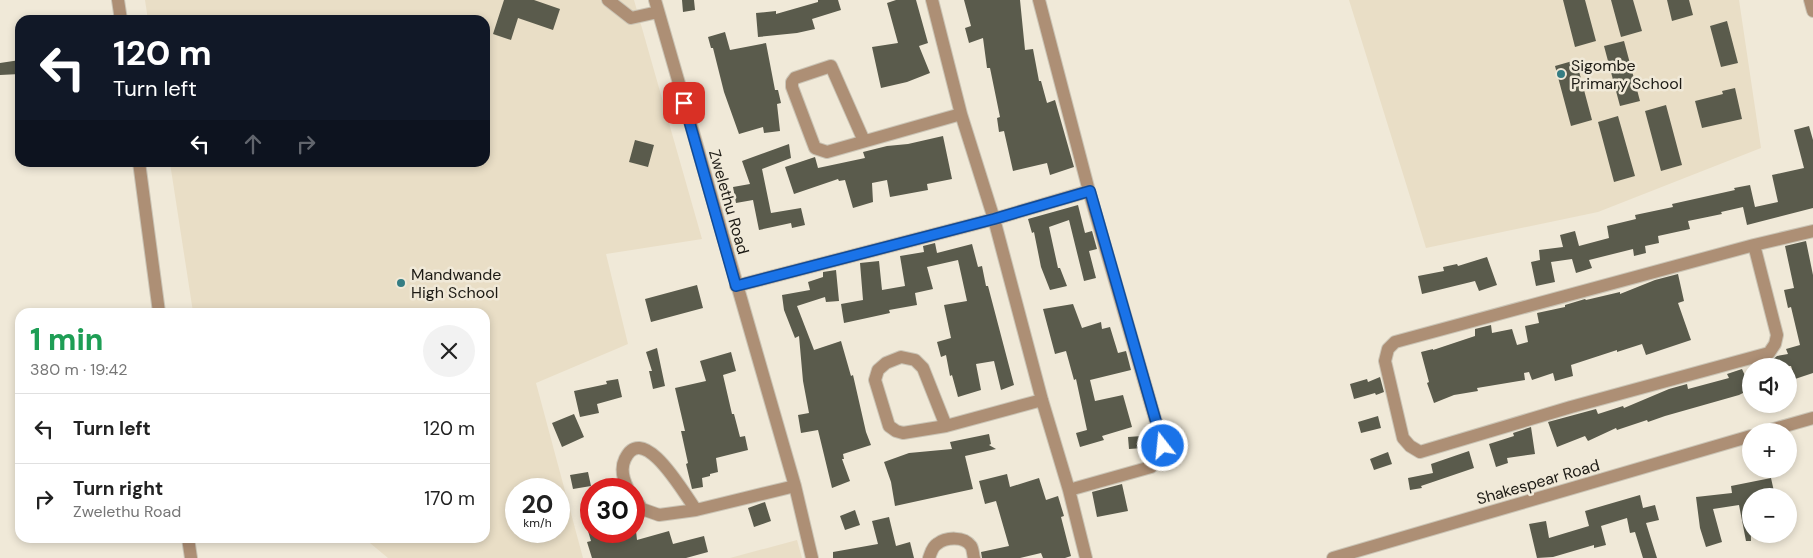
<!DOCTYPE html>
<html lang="en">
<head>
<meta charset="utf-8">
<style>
	:root { --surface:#fff; --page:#f2f2f2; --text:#222; --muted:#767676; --line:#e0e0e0 }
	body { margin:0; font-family:"DM Sans",sans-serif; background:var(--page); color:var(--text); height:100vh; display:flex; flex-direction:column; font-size:19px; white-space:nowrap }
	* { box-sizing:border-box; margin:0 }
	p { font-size:16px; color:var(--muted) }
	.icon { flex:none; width:28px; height:28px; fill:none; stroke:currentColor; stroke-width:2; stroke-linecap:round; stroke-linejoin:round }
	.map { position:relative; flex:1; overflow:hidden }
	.details { position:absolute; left:15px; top:308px; width:475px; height:235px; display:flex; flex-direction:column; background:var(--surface); border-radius:15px; box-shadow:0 2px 8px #0003 }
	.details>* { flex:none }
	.banner { position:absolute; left:15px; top:15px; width:475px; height:152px; border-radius:15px; box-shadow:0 2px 8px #0003; background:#111827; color:#fff; overflow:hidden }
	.fabs { position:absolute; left:1742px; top:358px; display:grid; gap:10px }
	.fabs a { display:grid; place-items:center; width:55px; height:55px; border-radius:50%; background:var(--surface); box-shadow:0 2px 8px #0003; font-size:25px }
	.speed { position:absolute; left:505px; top:478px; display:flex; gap:10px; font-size:25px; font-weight:700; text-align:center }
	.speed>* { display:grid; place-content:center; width:65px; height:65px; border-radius:50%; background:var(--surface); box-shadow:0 2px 8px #0003; line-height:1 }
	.speed small { font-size:12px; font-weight:400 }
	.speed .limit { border:8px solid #d22; background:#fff; color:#111 }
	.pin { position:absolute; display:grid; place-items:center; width:42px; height:42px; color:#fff; margin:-21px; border-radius:10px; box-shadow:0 2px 8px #0006 }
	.me { position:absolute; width:55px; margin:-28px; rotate:344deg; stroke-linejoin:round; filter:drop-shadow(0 0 4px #0008) }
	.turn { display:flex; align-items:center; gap:18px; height:105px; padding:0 15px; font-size:22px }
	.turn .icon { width:65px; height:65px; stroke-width:2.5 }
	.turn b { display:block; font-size:35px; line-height:42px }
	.lanes { display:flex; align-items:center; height:48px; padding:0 15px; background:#0003; justify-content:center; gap:25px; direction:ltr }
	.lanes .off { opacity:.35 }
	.round { display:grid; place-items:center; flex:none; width:52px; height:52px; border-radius:26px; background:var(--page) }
	.overview { display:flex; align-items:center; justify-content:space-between; height:85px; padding:0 15px }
	h1 { font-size:30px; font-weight:800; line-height:38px; color:#1e9e55 }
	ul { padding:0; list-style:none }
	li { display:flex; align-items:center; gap:15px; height:70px; padding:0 15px; border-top:1px solid var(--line) }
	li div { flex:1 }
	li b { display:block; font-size:19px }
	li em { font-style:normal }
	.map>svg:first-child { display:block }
	.built { fill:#e9dec6; fill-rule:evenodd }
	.building { fill:#5a5b4c }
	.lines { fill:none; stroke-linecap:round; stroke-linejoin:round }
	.minor-casing { stroke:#cac4b5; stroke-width:14 }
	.minor { stroke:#ad8f75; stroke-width:12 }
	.route-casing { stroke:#114b97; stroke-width:12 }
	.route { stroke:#1a73e8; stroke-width:9 }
	.poi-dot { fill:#357d83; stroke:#f0e9d8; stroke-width:2 }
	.labels { text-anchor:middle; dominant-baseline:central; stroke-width:5; stroke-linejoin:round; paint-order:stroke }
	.poi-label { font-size:16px; fill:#1d1b15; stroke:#f0e9d8; text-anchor:start }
	.street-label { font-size:16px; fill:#1d1b15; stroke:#f0e9d8 }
</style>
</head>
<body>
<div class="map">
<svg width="1813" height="558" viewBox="0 0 1813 558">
	<rect width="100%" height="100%" fill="#f0e9d8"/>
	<!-- built -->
	<path class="built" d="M145 0H634L702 239 606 254 628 344 536 383 583 558H388L364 538H485V312H193L170 163 485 162V20H148ZM516 489H559V531H516Z
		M1349 0H1739L1761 148 1598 212 1426 248Z
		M797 540 802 558H730Z"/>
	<!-- building -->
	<path class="building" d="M504 0H534L560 9 553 30 518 18 511 40 493 34Z
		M682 0H694L695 10 683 12Z
		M818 0H838L841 10 812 19 815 29 797 33 758 37 756 13 776 11V14L818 2Z
		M896 0H916L928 43 919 46 930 73 907 82 881 88 872 47 898 43 887 3Z
		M964 0H1020L1025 50 1033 49 1039 81H1041L1047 103 1055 100 1074 167 1050 175 1047 163 1013 171 1004 131 999 132 997 118 1000 117 990 68H987L983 38 969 43 965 28 971 26Z
		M1563 0H1585L1596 41 1575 47Z
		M1611 0H1633L1642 31 1621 37Z
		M1667 0H1689L1693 15 1672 21Z
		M1727 21 1738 63 1721 67 1710 26Z
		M725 32 730 50 766 43 775 90H778L781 103 777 104 780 131 764 133 763 127 739 134 724 92 713 48H711L708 37Z
		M1624 41 1640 101 1620 106 1604 46Z
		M20 60V74L0 75V63Z
		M1576 60 1592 120 1571 126 1555 66Z
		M1735 88 1742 119 1702 128 1695 101 1723 94 1722 91Z
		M1666 105 1682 165 1661 171 1645 111Z
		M1618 116 1635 176 1614 182 1598 122Z
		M1809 126 1813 140V208L1747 225 1743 207 1721 212 1722 214 1688 221 1690 229 1658 236 1659 243 1645 246 1646 253 1634 256 1633 249 1589 260 1592 268 1576 273 1572 259 1551 262 1555 282 1536 286 1531 262 1540 260 1539 250 1563 247 1560 235 1575 231 1579 246 1609 238 1607 226 1636 219 1635 215 1673 207 1672 204 1735 190 1734 188 1750 185 1755 207 1778 202 1772 175 1804 168 1794 130Z
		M943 136 952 179 927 184 928 190 890 197 887 180 872 183 873 202 853 208 845 180 839 181 838 179 794 194 785 167 815 157 818 168 865 158 863 152 887 146 908 144Z
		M635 140 654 145 648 167 629 162Z
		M789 144 791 158 762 169 771 213 801 208 805 225 792 228 791 223 759 230 753 200 736 203 733 187 750 184 742 161Z
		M1078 205 1085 233 1092 231 1097 249 1089 251 1096 278 1084 281 1069 220 1049 227 1058 268H1060L1067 286 1050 290 1041 267 1034 232 1032 233 1028 219Z
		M1806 241 1813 275V373L1795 379 1791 366H1753L1771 361 1777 356 1788 354 1786 349 1800 345 1791 307 1788 308 1784 290 1794 288 1785 246Z
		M935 243 937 253 972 244 978 267 982 266 986 286H988L1014 385 1001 390 994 361 976 364 981 390 958 397 952 375 950 376 946 355 941 357 937 342 951 338 944 305 967 301 958 260 927 267 933 289 915 293 917 305 889 310 890 313 844 323 841 304 863 300 860 263 879 261 882 290 905 286 900 256 924 252 923 246Z
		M1487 257 1497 285 1479 291 1475 281 1422 294 1418 276 1444 271 1443 267 1457 264 1458 266Z
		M836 270 839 301 826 302 825 297 797 306 814 350 841 341 851 376 853 375 866 432 871 445 843 454 844 459H842L850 481 832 488 818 430 801 433 798 415 809 413 803 381 799 336 795 338 784 310 782 295 810 290 808 282 823 277V272Z
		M1678 274 1684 301 1678 303 1691 340 1646 355 1642 344 1617 352V350L1571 365 1573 376 1555 381 1553 373 1532 380 1529 372 1524 373 1525 380 1477 388 1478 391 1454 395 1434 403 1427 383 1429 382 1421 352 1433 349V350L1475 336V329L1491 325 1492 333 1512 329 1517 345 1528 342 1525 326 1539 323 1537 313 1565 307V305L1585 299 1586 300 1620 292V294L1655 280Z
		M697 285 703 308 651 322 645 299Z
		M1073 304 1082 328 1101 322 1102 329 1110 327 1118 353 1126 351 1131 370 1090 380 1095 401 1123 395 1132 427 1102 436 1104 440 1080 447 1076 433 1087 430 1076 379 1074 380 1066 351 1055 354 1043 309Z
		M657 348 665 386 653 389 649 371H652L646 352Z
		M731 352 736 371 723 375 732 414H734L740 437 745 436 748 450 716 458 718 472 710 474V476L702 478 703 487 692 489 686 464 688 463 681 431H685L675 388 706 381 700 361Z
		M1742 369 1751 389 1739 395 1665 416 1648 422 1647 420 1617 430 1616 428 1588 441 1585 436 1557 447 1548 422 1596 409 1598 414 1623 406 1624 408 1669 389 1687 384 1688 389 1729 378 1727 374Z
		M1380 377 1384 392 1376 395 1375 393 1354 399 1350 384 1367 379 1368 382Z
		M618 379 622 397 597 404 599 413 580 417 574 391 607 384 606 381Z
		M574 414 584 437 562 447 552 423Z
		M1378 416 1381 428 1361 433 1358 422Z
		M1531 427 1535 454 1507 458 1508 463 1496 467 1489 444 1514 436 1513 433Z
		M989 434 991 444 989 445 996 449 965 456 973 489 895 506 891 482 884 462 909 453 952 449 950 442Z
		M1142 436 1143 448 1129 449 1128 437Z
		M1469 451 1474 468 1421 486 1422 488 1410 490 1408 478 1433 473 1431 464Z
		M1388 452 1392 464 1374 470 1370 459Z
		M588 472 591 486 573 489 570 475Z
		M1007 474 1010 487 1039 478 1046 500 1058 496 1064 516 1061 517 1071 556 1065 558H1043L1041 553 1020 558H982L981 552 1009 546 996 501 985 504 979 481Z
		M1771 478 1775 496H1750L1751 541H1746L1739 505 1713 509 1722 542 1706 547 1700 528 1696 497 1732 493 1731 486Z
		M1122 484 1128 511 1097 517 1092 492Z
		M1640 495 1643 508 1655 505 1659 520 1646 523 1657 558H1643L1635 532 1630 533 1627 518 1601 526 1606 545 1594 548V545L1553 557 1537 558 1529 524 1546 521 1549 538 1589 526 1585 511Z
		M765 502 771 521 754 527 748 508Z
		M855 510 860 525 845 530 840 516Z
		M889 517 896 546 910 542 914 558H833V552L878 544 872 521Z
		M588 531H636L637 540 669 531 673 544 704 536 708 552 686 558H592L587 542 591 541Z"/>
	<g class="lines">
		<defs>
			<path id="minor" d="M118 0 121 20
				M608 0 631 18 658 12
				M655 0 795 486 812 558
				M932 0 961 114 994 219 1042 400 1069 490 1086 558
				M1039 0 1089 191 1163 446 1159 460 1151 467 1069 490
				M1810 0 1813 11
				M864 141 831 66 795 78 792 82V87L815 148 827 152 961 114
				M139 162 159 312
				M1754 245 1777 335 1775 344 1769 353 1571 407 1420 452 1410 446 1403 438 1385 361 1388 349 1395 342 1754 245 1813 231
				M736 286 994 219 1089 191
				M946 426 923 368 915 360 901 357 886 363 878 370 875 380 889 426 896 431 903 433 946 426 1042 400
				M1767 431 1813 418
				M628 489C623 479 620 469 625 459 643 420 685 495 696 510
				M634 497 642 509 659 515 696 510 795 486
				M188 538 191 558
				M929 558C931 553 932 547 937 544 946 537 964 536 971 546 973 549 973 555 974 558
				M1333 558 1751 436"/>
		</defs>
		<!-- minor casing -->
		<use href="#minor" class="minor-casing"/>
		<!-- minor -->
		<use href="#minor" class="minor"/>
	</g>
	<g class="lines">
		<defs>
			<path id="route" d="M684 103 736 286 994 219 1090 191 1163 446"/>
		</defs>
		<!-- route casing -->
		<use href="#route" class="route-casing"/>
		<!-- route -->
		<use href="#route" class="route"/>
	</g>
	<!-- markers -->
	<g class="poi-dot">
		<circle cx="1561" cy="74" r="5"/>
		<circle cx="401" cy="283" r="5"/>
	</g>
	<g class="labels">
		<!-- poi labels -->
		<g class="poi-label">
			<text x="1571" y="65">Sigombe<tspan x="1571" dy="18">Primary School</tspan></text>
			<text x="411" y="274">Mandwande<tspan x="411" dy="18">High School</tspan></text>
		</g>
		<!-- street labels -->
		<g class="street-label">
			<text transform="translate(729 202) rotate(74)">Zwelethu Road</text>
			<text transform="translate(1538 482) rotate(-16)">Shakespear Road</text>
		</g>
	</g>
</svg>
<div class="fabs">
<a><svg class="icon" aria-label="sound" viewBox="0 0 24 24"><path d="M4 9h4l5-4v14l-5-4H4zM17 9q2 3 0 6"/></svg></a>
<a>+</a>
<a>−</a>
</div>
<div class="speed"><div>20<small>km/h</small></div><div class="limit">30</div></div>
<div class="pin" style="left:684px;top:103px;background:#d93025"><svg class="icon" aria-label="arrive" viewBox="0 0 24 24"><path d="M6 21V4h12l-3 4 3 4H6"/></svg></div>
<svg class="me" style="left:1163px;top:446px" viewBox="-20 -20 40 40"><circle r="17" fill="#1a73e8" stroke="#fff" stroke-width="3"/><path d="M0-11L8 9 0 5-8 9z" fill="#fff"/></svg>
<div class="banner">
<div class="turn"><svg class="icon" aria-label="left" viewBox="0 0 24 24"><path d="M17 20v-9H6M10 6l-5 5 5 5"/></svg><div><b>120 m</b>Turn left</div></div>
<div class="lanes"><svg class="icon" aria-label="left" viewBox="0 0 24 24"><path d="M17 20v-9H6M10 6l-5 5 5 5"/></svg><svg class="icon off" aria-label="ahead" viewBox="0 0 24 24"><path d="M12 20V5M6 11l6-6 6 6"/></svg><svg class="icon off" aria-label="right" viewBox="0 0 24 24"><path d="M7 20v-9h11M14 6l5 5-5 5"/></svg></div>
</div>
<section class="details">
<div class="overview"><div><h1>1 min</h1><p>380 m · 19:42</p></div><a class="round"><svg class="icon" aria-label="close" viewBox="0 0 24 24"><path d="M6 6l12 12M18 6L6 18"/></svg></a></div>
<ul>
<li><svg class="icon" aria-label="left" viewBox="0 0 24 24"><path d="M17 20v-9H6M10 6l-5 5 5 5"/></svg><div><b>Turn left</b></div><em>120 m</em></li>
<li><svg class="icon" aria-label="right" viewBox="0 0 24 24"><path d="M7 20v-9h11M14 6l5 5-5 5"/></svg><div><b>Turn right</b><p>Zwelethu Road</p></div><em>170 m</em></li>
</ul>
</section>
</div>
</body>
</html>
